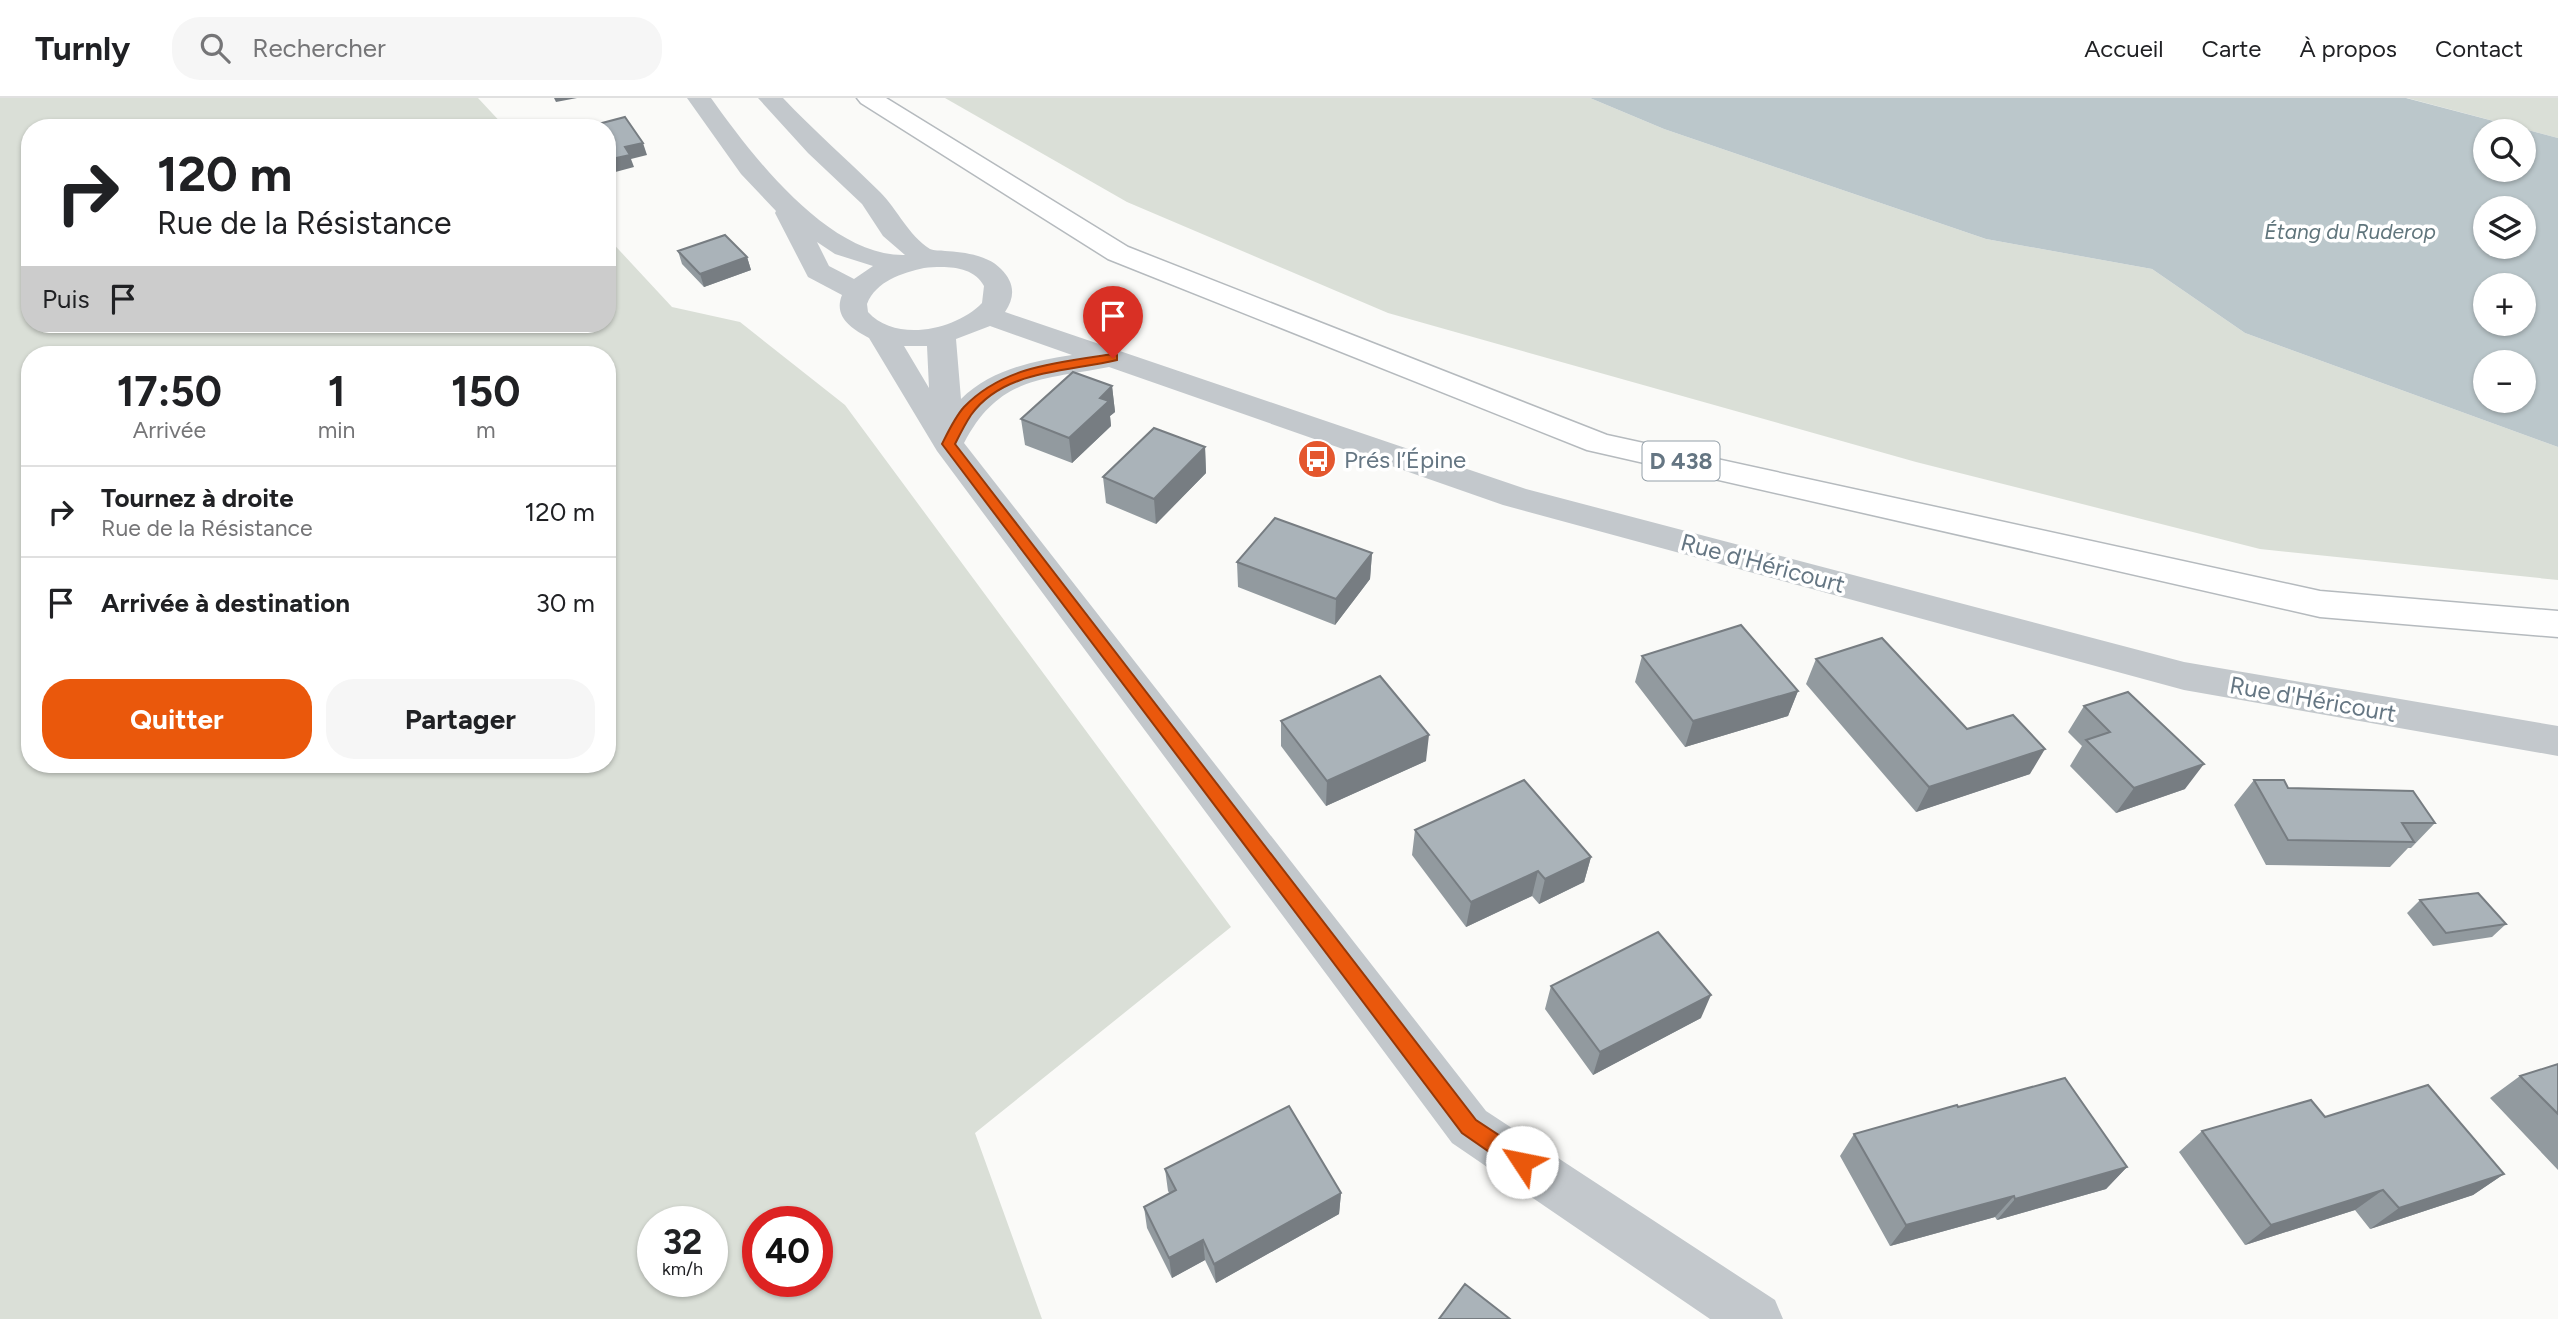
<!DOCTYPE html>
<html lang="fr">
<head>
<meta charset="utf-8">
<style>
	:root { --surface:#fff; --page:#f6f6f6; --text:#202124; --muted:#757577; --line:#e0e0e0; --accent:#ea580c }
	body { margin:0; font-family:Figtree,sans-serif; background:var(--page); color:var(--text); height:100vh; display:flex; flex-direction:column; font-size:26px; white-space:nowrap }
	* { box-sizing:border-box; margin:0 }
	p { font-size:23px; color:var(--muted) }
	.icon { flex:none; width:38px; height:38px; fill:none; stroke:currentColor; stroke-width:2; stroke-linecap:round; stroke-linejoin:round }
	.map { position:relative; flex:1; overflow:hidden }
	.drawer { position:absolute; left:21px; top:248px; width:595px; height:427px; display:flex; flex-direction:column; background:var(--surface); border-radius:28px; box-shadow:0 2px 5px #0004 }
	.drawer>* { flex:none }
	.top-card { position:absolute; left:21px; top:21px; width:595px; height:214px; border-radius:28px; box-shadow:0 2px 5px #0004; background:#fff; color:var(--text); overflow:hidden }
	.buttons { position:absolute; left:2473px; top:21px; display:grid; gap:14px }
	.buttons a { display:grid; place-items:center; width:63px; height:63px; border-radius:50%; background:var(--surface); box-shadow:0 2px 5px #0004; font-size:35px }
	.speed { position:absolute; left:637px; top:1108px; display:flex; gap:14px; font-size:35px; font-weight:700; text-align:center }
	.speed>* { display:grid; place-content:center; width:91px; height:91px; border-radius:50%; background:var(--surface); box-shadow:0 2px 5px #0004; line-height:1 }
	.speed small { font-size:18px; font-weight:400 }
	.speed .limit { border:10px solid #d22; background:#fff; color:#111 }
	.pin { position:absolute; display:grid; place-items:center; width:60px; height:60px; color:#fff; margin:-72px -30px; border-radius:50% 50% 50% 0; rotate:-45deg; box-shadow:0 0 7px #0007 }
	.pin .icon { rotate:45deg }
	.me { position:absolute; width:77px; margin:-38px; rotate:304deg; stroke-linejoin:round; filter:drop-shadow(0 0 5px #0008) }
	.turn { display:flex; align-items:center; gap:24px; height:147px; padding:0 21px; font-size:32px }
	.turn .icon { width:91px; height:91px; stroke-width:2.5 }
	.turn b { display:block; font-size:49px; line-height:60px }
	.then { display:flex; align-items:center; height:66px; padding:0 21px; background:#0003; gap:14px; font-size:26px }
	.eta { display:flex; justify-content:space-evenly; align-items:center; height:119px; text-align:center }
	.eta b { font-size:42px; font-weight:700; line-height:49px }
	.cta { display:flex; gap:14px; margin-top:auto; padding:14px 21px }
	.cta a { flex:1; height:80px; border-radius:28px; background:var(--accent); color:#fff; font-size:28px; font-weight:700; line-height:80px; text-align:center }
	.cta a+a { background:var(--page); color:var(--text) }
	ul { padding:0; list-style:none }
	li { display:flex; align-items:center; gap:21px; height:91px; padding:0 21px; border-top:2px solid var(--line) }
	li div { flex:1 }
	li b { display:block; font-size:26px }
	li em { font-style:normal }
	header { display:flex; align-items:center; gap:42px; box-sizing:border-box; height:98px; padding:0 35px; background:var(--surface); border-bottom:2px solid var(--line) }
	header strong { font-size:33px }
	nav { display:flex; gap:38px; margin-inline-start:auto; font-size:24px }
	.search { width:490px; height:63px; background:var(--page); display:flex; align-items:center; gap:18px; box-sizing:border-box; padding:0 24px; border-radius:28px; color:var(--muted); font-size:26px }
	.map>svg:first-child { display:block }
	.green { fill:#dadfd7; fill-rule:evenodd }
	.water { fill:#bbc7cb; fill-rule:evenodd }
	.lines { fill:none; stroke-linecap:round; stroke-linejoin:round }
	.primary-casing { stroke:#b5babe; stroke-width:3 }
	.tertiary { fill:#c3c8cc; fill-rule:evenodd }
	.primary { fill:#fff; fill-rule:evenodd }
	.wall { fill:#929a9f }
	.shaded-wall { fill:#777d82 }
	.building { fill:#aab3b9; stroke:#777d82; stroke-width:2 }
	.route { fill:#ea580c; stroke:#983908; stroke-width:2 }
	.labels { text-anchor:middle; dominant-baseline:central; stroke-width:7; stroke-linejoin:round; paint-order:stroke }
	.far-water-label { font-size:21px; font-style:italic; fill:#60757c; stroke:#fff }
	.shield { fill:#fff; stroke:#939fa8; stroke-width:2 }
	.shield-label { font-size:23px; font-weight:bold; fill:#657683 }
	.poi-label { font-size:24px; fill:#657683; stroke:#fff; text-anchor:start }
	.street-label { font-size:24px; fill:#657683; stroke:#fff }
</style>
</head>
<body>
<header>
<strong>Turnly</strong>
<div class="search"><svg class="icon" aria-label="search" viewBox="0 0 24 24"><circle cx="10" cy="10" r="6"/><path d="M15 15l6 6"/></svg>Rechercher</div>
<nav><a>Accueil</a><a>Carte</a><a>À propos</a><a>Contact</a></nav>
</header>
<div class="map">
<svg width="2558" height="1221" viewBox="0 0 2558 1221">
	<rect width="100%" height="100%" fill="#fafaf8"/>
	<!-- green -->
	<path class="green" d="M0 0H478L506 30H30V226H607V139L672 209 740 224 845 307 1231 829 975 1035 1042 1221H0ZM30 257H607V667H30ZM653 1124H712V1183H653ZM758 1124H817V1183H758Z
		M945 0H1590L1664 31 1986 141 2152 171 2245 235 2558 349V482L2260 451 1916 364 1388 215 1127 104Z
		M2407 0H2558V40Z"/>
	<!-- water -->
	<path class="water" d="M1590 0H2406L2558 40V349L2245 235 2152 171 1986 141 1664 31ZM2485 33H2524V72H2485ZM2485 110H2524V149H2485ZM2485 187H2524V226H2485ZM2485 264H2524V303H2485Z"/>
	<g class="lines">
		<defs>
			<path id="primary" d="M857 0H886L1128 149 1607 337 2320 493 2558 513V539L2320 519 1587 352 1108 161 861 5Z"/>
		</defs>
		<!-- primary casing -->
		<use href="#primary" class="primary-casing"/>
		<!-- tertiary -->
		<path class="tertiary" d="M687 0H711C751 56 828 159 905 157L883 138 862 106 808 55 758 0H783C814 33 848 62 880 94 898 112 908 137 930 151 934 153 940 152 945 153 963 154 988 157 1001 171 1014 184 1016 198 1005 214L1526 391 2184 564 2558 628V658L2184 592 1503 407 1109 269C1042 282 999 278 964 345L1486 1013 1775 1202 1783 1221H1710L1452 1045 937 353 869 240C852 231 833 219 842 197L808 179 775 115 776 113 741 76ZM817 144 835 156 873 168 854 181 829 168ZM924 170C944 168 973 167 984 188L982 205C956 232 896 245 868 214L867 206C876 183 902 175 924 170ZM990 228 1072 257C1032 263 990 272 961 301L956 241ZM904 248H927L929 290Z"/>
		<!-- primary -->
		<use href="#primary" class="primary"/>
	</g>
	<!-- wall -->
	<path class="wall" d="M678 153 747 159 751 172 704 189 682 166Z
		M1112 288 1115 314 1110 318 1111 328 1072 365 1025 347 1021 321Z
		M1205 349 1206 375 1156 426 1106 405 1103 379Z
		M1372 455 1370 481 1335 527 1238 489 1237 464Z
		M1642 558 1798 593 1788 618 1685 649 1635 584Z
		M1816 561 1967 631 2030 676 1916 714 1806 586Z
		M2084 608 2185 691 2116 715 2070 668 2082 648 2068 634Z
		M1281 623 1426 663 1326 708 1281 648Z
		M2254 682 2288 690 2435 725 2411 750H2408L2390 769 2266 767 2234 707Z
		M1415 732 1591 759 1584 784 1539 806 1532 798 1466 829 1412 757Z
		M2420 802 2506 826 2492 839 2433 848 2407 815Z
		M1551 888 1701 920 1593 977 1545 911Z
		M2558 966V1072L2490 1000 2520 978Z
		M1958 1009 2127 1069 2106 1091 1997 1122 1995 1119 1890 1148 1840 1058 1854 1036Z
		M2325 1019 2504 1076 2473 1097 2370 1131 2355 1112 2245 1147 2179 1054 2202 1033Z
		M1165 1071 1341 1095 1339 1116 1216 1185 1205 1162 1172 1180 1147 1130 1144 1109 1170 1096 1168 1093Z"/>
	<!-- shaded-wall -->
	<path class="shaded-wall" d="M554 0H577L556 4Z
		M643 45 647 57 631 61 634 69 608 76 607 62 625 49Z
		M747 159 751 172 704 189 700 176Z
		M1112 288 1115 314 1110 318 1111 328 1072 365 1069 340 1100 300Z
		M1205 349 1206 375 1156 426 1154 401Z
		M1372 455 1370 481 1335 527 1336 501Z
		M1798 593 1788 618 1685 649 1693 623Z
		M1429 637 1426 663 1326 708 1327 683Z
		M2045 651 2030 676 1916 714 1929 689Z
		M2204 666 2185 691 2116 715 2134 690Z
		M1591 759 1584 784 1539 806 1545 781Z
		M1538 773 1532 798 1466 829 1471 804Z
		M1711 897 1701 920 1593 977 1600 954Z
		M2127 1069 2106 1091 1997 1122 2015 1101Z
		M2504 1076 2473 1097 2370 1131 2399 1110Z
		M2383 1092 2355 1112 2245 1147 2271 1127Z
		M1341 1095 1339 1116 1216 1185 1214 1166Z
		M2014 1098 1995 1119 1890 1148 1906 1127Z
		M1203 1142 1205 1162 1172 1180 1169 1160Z"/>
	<!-- building -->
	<path class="building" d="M625 19 643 45 625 49 630 57 607 62V30H583Z
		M725 137 747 159 700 176 678 153Z
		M1073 274 1112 288 1100 300 1109 303 1069 340 1021 321Z
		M1154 330 1205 349 1154 401 1103 379Z
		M1275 420 1372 455 1336 501 1237 464Z
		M1741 527 1798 593 1693 623 1642 558Z
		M1882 540 1967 631 2013 617 2045 651 1929 689 1816 561Z
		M1380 578 1429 637 1327 683 1281 623Z
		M2128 594 2204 666 2134 690 2086 642 2110 634 2084 608Z
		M1524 682 1591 759 1545 781 1538 773 1471 804 1415 732Z
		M2254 682H2284L2288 690 2413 693 2435 725H2402L2414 744 2288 742Z
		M2478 795 2506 826 2446 835 2420 802Z
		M1658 834 1711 897 1600 954 1551 888Z
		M2558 966V1016L2520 978Z
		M2065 980 2127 1069 2015 1101 2014 1098 1906 1127 1854 1036 1957 1007 1958 1009Z
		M2428 987 2504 1076 2399 1110 2383 1092 2271 1127 2202 1033 2311 1002 2325 1019Z
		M1289 1008 1341 1095 1214 1166 1203 1142 1169 1160 1144 1109 1176 1092 1165 1071Z
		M1465 1186 1510 1221H1439Z"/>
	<!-- route -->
	<path class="route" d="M1113 256 1117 257V262C1069 274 1004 271 971 317 965 326 960 336 955 346L1476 1022 1529 1057 1532 1064 1529 1071 1522 1074 1514 1071 1462 1035 942 346C948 334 955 319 964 309 1003 268 1060 264 1113 256Z"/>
	<!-- icons -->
	<defs>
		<symbol id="bus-disc" viewBox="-11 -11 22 22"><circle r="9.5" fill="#e4572e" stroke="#fff"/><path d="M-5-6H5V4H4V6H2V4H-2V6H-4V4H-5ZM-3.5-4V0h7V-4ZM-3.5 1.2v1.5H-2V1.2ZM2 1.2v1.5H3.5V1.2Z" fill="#fff"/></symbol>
	</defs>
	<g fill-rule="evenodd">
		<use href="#bus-disc" x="1295" y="339" width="44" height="44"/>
	</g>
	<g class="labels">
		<!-- far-water labels -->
		<g class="far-water-label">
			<text x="2350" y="133">Étang du Ruderop</text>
		</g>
		<!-- shield labels -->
		<rect class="shield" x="1642.5" y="343.5" width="77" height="39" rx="5"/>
		<g class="shield-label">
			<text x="1681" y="363">D 438</text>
		</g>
		<!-- poi labels -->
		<g class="poi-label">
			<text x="1344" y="361">Prés l’Épine</text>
		</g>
		<!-- street labels -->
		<g class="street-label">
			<text transform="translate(1763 465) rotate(15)">Rue d'Héricourt</text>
			<text transform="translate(2313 601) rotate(10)">Rue d'Héricourt</text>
		</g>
	</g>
</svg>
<div class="buttons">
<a><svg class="icon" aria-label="search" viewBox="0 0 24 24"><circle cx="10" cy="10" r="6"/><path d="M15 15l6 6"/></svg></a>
<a><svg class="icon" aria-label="layers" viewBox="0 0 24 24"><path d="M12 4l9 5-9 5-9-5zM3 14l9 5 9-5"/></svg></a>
<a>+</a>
<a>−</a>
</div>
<div class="speed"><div>32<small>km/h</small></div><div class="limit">40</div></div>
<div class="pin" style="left:1113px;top:260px;background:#d93025"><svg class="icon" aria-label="arrive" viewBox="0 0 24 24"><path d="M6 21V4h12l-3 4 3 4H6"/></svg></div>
<svg class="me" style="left:1522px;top:1064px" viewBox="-20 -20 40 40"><circle r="19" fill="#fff"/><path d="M0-13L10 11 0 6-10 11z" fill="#ea580c"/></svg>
<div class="top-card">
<div class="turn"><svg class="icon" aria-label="right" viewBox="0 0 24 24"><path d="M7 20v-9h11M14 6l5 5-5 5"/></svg><div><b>120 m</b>Rue de la Résistance</div></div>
<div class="then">Puis<svg class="icon" aria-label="arrive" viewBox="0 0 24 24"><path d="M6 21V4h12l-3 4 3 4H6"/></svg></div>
</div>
<section class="drawer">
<div class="eta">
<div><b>17:50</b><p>Arrivée</p></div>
<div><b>1</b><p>min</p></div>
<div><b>150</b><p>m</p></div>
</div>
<ul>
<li><svg class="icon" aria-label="right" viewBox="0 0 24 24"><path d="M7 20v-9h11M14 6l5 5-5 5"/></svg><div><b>Tournez à droite</b><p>Rue de la Résistance</p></div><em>120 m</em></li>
<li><svg class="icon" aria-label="arrive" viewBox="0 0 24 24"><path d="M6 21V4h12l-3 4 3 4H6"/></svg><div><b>Arrivée à destination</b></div><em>30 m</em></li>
</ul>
<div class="cta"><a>Quitter</a><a>Partager</a></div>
</section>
</div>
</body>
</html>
